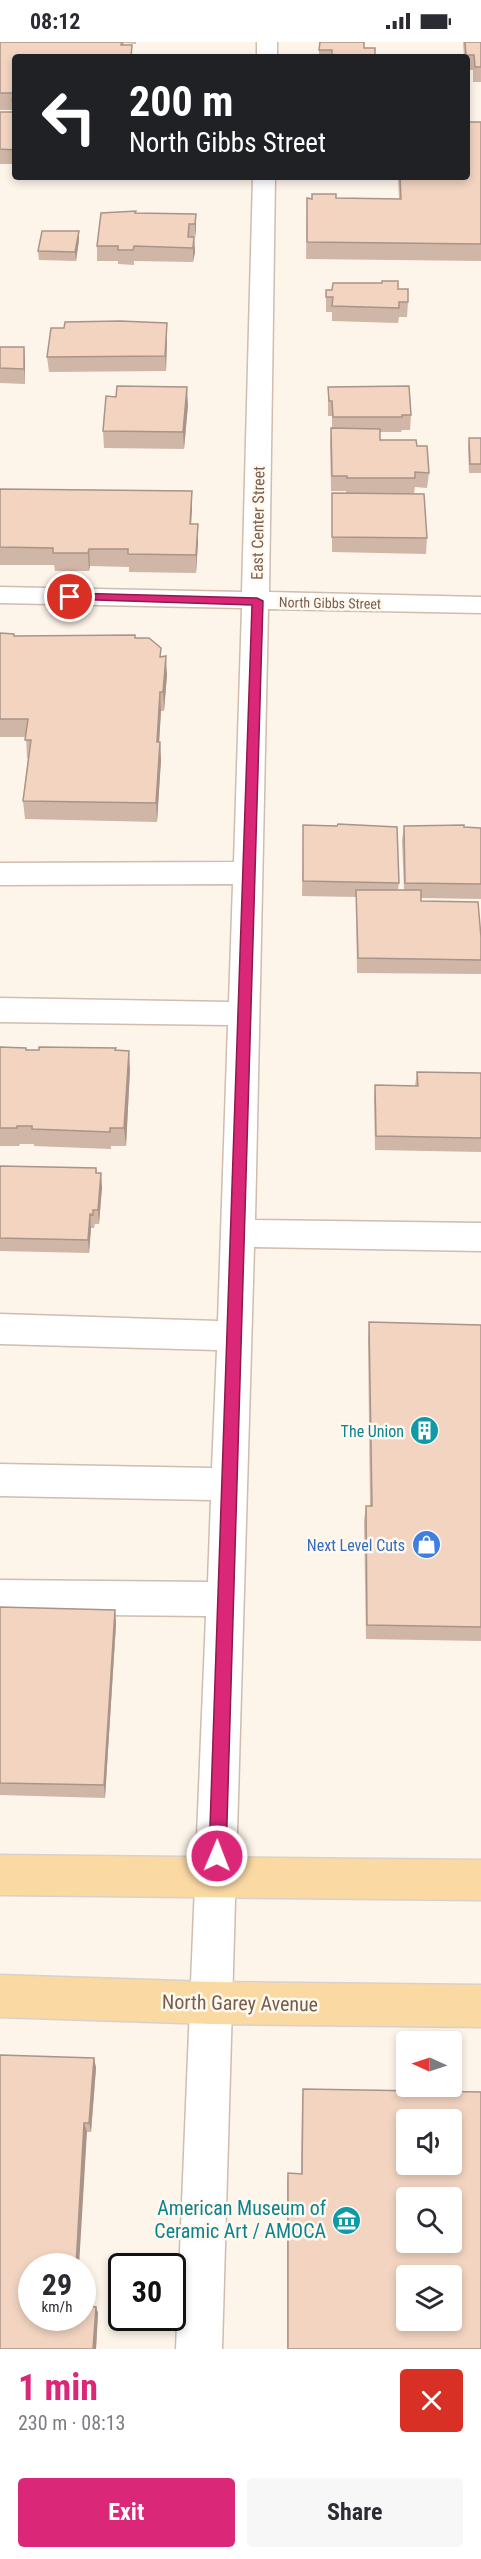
<!DOCTYPE html>
<html lang="en">
<head>
<meta charset="utf-8">
<style>
	:root { --surface:#fff; --page:#f7f7f7; --text:#2b2b33; --muted:#7c7c81; --accent:#db2777 }
	body { margin:0; font-family:"Roboto Condensed",sans-serif; background:var(--page); color:var(--text); height:100vh; display:flex; flex-direction:column; font-size:22px; white-space:nowrap }
	* { box-sizing:border-box; margin:0 }
	p { font-size:20px; color:var(--muted) }
	.icon { flex:none; width:33px; height:33px; fill:none; stroke:currentColor; stroke-width:2; stroke-linecap:round; stroke-linejoin:round }
	.map { position:relative; height:2307px; overflow:hidden }
	.panel { display:flex; flex-direction:column; background:var(--surface); flex:1 }
	.panel>* { flex:none }
	.guide { position:absolute; left:12px; top:12px; width:458px; height:126px; border-radius:6px; box-shadow:0 3px 9px #0003; background:#202124; color:#fff; overflow:hidden }
	.needle { width:39px; rotate:273deg }
	.tools { position:absolute; left:396px; top:1989px; display:grid; gap:12px }
	.tools a { display:grid; place-items:center; width:66px; height:66px; border-radius:6px; background:var(--surface); box-shadow:0 3px 9px #0003; font-size:30px }
	.speed { position:absolute; left:18px; top:2211px; display:flex; gap:12px; font-size:30px; font-weight:700; text-align:center }
	.speed>* { display:grid; place-content:center; width:78px; height:78px; border-radius:50%; background:var(--surface); box-shadow:0 3px 9px #0003; line-height:1 }
	.speed small { font-size:15px; font-weight:400 }
	.speed .limit { border:3px solid #111; border-radius:9px; background:#fff; color:#111 }
	.pin { position:absolute; display:grid; place-items:center; width:51px; height:51px; color:#fff; margin:-26px; border:3px solid #fff; border-radius:50%; box-shadow:0 2px 6px #0007 }
	.me { position:absolute; width:66px; margin:-33px; rotate:1deg; stroke-linejoin:round; filter:drop-shadow(0 0 4px #0008) }
	.turn { display:flex; align-items:center; gap:21px; height:126px; padding:0 18px; font-size:27px }
	.turn .icon { width:78px; height:78px; stroke-width:2.5 }
	.turn b { display:block; font-size:42px; line-height:51px }
	.round { display:grid; place-items:center; flex:none; width:63px; height:63px; border-radius:6px; background:var(--page) }
	.head { display:flex; align-items:center; justify-content:space-between; height:102px; padding:0 18px }
	h1 { font-size:36px; font-weight:700; line-height:45px; color:var(--accent) }
	.button { display:flex; gap:12px; margin-top:auto; padding:12px 18px }
	.button a { flex:1; height:69px; border-radius:6px; background:var(--accent); color:#fff; font-size:24px; font-weight:700; line-height:69px; text-align:center }
	.button a+a { background:var(--page); color:var(--text) }
	.status { display:flex; justify-content:space-between; align-items:center; height:42px; padding:0 30px; background:var(--surface); direction:ltr }
	.status svg { height:16px; fill:currentColor }
	.map>svg:first-child { display:block }
	.lines { fill:none; stroke-linecap:round; stroke-linejoin:round }
	.minor-casing { stroke:#cfbdae; stroke-width:3 }
	.major-casing { stroke:#d9d1cd; stroke-width:3 }
	.minor { fill:#fff; fill-rule:evenodd }
	.major { fill:#fad9a3; fill-rule:evenodd }
	.wall { fill:#d0b6a6 }
	.shaded-wall { fill:#a99487 }
	.building { fill:#f2d4c1; stroke:#a99487; stroke-width:1.5; fill-rule:evenodd }
	.route { fill:#db2777; stroke:#8e194d; stroke-width:1.5 }
	.labels { text-anchor:middle; dominant-baseline:central; stroke-width:5; stroke-linejoin:round; paint-order:stroke }
	.far-street-label { font-size:14px; fill:#785c4c; stroke:#fff9f0 }
	.street-label { font-size:16px; fill:#785c4c; stroke:#fff9f0 }
	.culture-label { font-size:16px; fill:#0d838f; stroke:#fff9f0; text-anchor:end }
	.shop-label { font-size:16px; fill:#366cbe; stroke:#fff9f0; text-anchor:end }
	.near-street-label { font-size:20px; fill:#785c4c; stroke:#fff9f0 }
	.near-culture-label { font-size:20px; fill:#0d838f; stroke:#fff9f0; text-anchor:end }
</style>
</head>
<body>
<div class="status"><b>08:12</b><svg viewBox="0 0 49 12"><path d="M0 12V9h3v3zM5 12V6h3v6zM10 12V3h3v9zM15 12V0h3v12zM26 1h20v11H26zM47 4h2v5h-2z"/></svg></div>
<div class="map">
<svg width="481" height="2307" viewBox="0 0 481 2307">
	<rect width="100%" height="100%" fill="#fdf5ea"/>
	<g class="lines">
		<defs>
			<path id="minor" d="M257 0H277V15H257Z
				M253 135H275L269 550 481 555V571L268 567 255 1178 481 1181V1209L254 1205 222 2307H176L206 1574 0 1572V1538L208 1540 211 1458 0 1454V1422L212 1426 217 1308 0 1302V1272L218 1279 228 983 0 980V956L229 960 233 842 0 843V821L234 820 242 566 0 561V545L242 550Z"/>
			<path id="major" d="M0 1813 481 1818V1858L0 1853Z
				M0 1933 212 1940 481 1943V1985L212 1982 0 1975Z"/>
		</defs>
		<!-- minor casing -->
		<use href="#minor" class="minor-casing"/>
		<!-- major casing -->
		<use href="#major" class="major-casing"/>
		<!-- minor -->
		<use href="#minor" class="minor"/>
		<!-- major -->
		<use href="#major" class="major"/>
	</g>
	<!-- wall -->
	<path class="wall" d="M0 0H136V2L124 1V3L15 15V122H0V70H13V68H0Z
		M319 0 364 6 375 15H319Z
		M463 0H481V40H473V28H466V15H464Z
		M481 80V219L306 217 307 156 399 157 398 135H466Z
		M136 171 196 172V187L194 197 195 210 193 220 134 219V223L118 222V219H97V204Z
		M79 198 76 219 39 218 38 209Z
		M398 247 408 260 407 275H399L398 281 332 279V270H326V248Z
		M167 281V296L166 329 49 330 47 315 64 286Z
		M0 305H24L25 342 0 341Z
		M328 345 411 373 410 388H402L401 390H380V398L417 404 429 431 427 446 415 445 414 451 359 452 427 496 426 512 332 510V451H346V449H331L330 401 331 386H332V374H328Z
		M116 355 188 363 184 407 104 406 103 389Z
		M469 396H481V431H469L468 405Z
		M0 447 192 449 191 482 198 500 196 531 129 530V525L90 524 89 529H55L54 523H0Z
		M0 591 14 594 135 596 161 606V615L167 633 164 669H161L159 700H160L161 718 157 780 25 777 23 759 28 716H27L26 695H0Z
		M404 784 481 786V857L421 856V859L481 895V932L357 931 356 855 302 854 303 798 399 841 398 848H404L402 799Z
		M0 1005 26 1008H116L130 1027 126 1104H111V1107L34 1104V1102H20L19 1104H0Z
		M417 1030 481 1031V1110L375 1108 374 1057 375 1043 415 1044Z
		M0 1124 96 1126 97 1131 102 1145 99 1182H95L94 1186H91L89 1211 0 1209Z
		M369 1280 481 1283V1599L366 1597 364 1479 366 1464H370L368 1297Z
		M0 1565 115 1568 116 1582 105 1756 0 1753Z
		M94 2016 96 2026 91 2090H87L32 2276 88 2235 90 2242 88 2264 96 2265 98 2271 96 2307H0Z
		M303 2047 481 2307H287V2139L288 2131 301 2132 302 2056Z"/>
	<!-- shaded-wall -->
	<path class="shaded-wall" d="M196 172V187L195 197V182Z
		M79 189V198L76 219 75 210Z
		M194 195 195 210 193 220V206Z
		M167 281V296L166 329 165 314Z
		M24 305 25 320V342L24 327Z
		M187 345 188 363 184 407 183 390Z
		M192 449V467L190 500V482Z
		M198 482V500L196 531V513Z
		M89 507 90 524 89 529 88 511Z
		M166 614 167 633 164 669 163 650Z
		M160 650 161 669 158 718 157 700Z
		M160 700 161 718 157 780 156 761Z
		M129 1009 130 1027 126 1104 124 1086Z
		M101 1131 102 1145 99 1182 98 1168Z
		M90 1172 91 1186 89 1211 88 1198Z
		M115 1568 116 1582 105 1756 104 1743Z
		M94 2016 96 2026 91 2090 89 2081Z
		M84 2081 87 2090 79 2224H76Z
		M88 2235 90 2242 88 2270 86 2264Z
		M96 2265 98 2271 96 2307H93Z"/>
	<!-- building -->
	<path class="building" d="M0 0H122L121 3H132L131 15H15V58H12L14 51H0Z
		M320 0H364V6H375V15H332V8H319Z
		M465 0H481V25H475L474 13H466Z
		M0 70H15V108L0 107Z
		M466 80H481V202L307 200V156L312 157V152H336V156L401 157 400 135H466Z
		M136 169 135 171 196 172 195 182H189L188 195H194L193 206 134 204 133 208H118V204H97L101 171Z
		M42 189H79L75 210 38 209Z
		M382 239H398V247H408V260H399V266L332 264 333 255H326V248H332L333 241H382Z
		M120 279 167 281 165 314 47 315 51 286H64L65 280Z
		M0 305H24V327L0 326Z
		M117 344 187 345 183 390 103 389 106 354 116 355Z
		M409 344 411 373H402V375H333L332 359H329L328 345Z
		M331 386 380 387V398H416L417 404H427L429 431 415 430V436H347V434H332Z
		M469 396H481V422H470Z
		M0 447 192 449 190 482H198L196 513 128 512V507H89L88 511H53V506L0 505Z
		M332 451 424 452 427 496 332 495Z
		M0 591 14 592V594L135 593V596H149L161 606 160 615 166 614 163 650H160L157 700H160L156 761 23 759 31 698H25L28 677H0Z
		M338 782 397 785 399 841 303 839V783L337 784Z
		M464 783V785L481 786V842L405 841 404 784Z
		M356 848H421V859L478 860 481 895V918L358 916Z
		M0 1005 26 1006V1008H39V1005L116 1006 115 1008 129 1009 124 1086H110V1090L32 1087V1084H17V1086H0Z
		M417 1030 481 1031V1096L376 1094 375 1043 418 1044Z
		M0 1124 96 1126V1131H101L98 1168H93V1173L90 1172 88 1198 0 1196Z
		M369 1280 481 1283V1585L367 1583 366 1464H372Z
		M0 1565 115 1568 104 1743 0 1741Z
		M0 2013 94 2016 89 2081H84L76 2224H32V2276H82V2235H88L86 2264 96 2265 93 2307H0Z
		M303 2047 481 2050V2307H288V2131L302 2132ZM406 2078H452V2122H406ZM406 2156H452V2200H406ZM406 2234H452V2278H406Z"/>
	<!-- route -->
	<path class="route" d="M70 551 257 556 263 559 226 1814 223 1820 217 1822 211 1820 209 1814 252 563 66 557V552Z"/>
	<!-- icons -->
	<defs>
		<symbol id="building-disc" viewBox="-11 -11 22 22"><circle r="9.5" fill="#0f9aa8" stroke="#fff9f0"/><path d="M-4-6H4V6H1V3H-1V6H-4ZM-2.5-4.3h1.7v1.8h-1.7ZM.8-4.3h1.7v1.8H.8ZM-2.5-1h1.7V.8h-1.7ZM.8-1h1.7V.8H.8Z" fill="#fff"/></symbol>
		<symbol id="shop-disc" viewBox="-11 -11 22 22"><circle r="9.5" fill="#3f7fe0" stroke="#fff9f0"/><path d="M-5-2.5h2.3a2.7 3.5 0 0 1 5.4 0H5L5.5 6h-11ZM-1.5-2.5h3a1.5 2.3 0 0 0-3 0Z" fill="#fff"/></symbol>
		<symbol id="museum-disc" viewBox="-11 -11 22 22"><circle r="9.5" fill="#0f9aa8" stroke="#fff9f0"/><path d="M0-6L6-3V-2H-6V-3ZM-5-1h2V3h-2ZM-1-1h2V3h-2ZM3-1h2V3H3ZM-6 4H6V6H-6Z" fill="#fff"/></symbol>
	</defs>
	<g fill-rule="evenodd">
		<use href="#building-disc" x="408" y="1372" width="33" height="33"/>
		<use href="#shop-disc" x="410" y="1486" width="33" height="33"/>
		<use href="#museum-disc" x="330" y="2162" width="33" height="33"/>
	</g>
	<g class="labels">
		<!-- far-street labels -->
		<g class="far-street-label">
			<text transform="translate(330 561) rotate(1)">North Gibbs Street</text>
		</g>
		<!-- street labels -->
		<g class="street-label">
			<text transform="translate(258 481) rotate(-89)">East Center Street</text>
		</g>
		<!-- culture labels -->
		<g class="culture-label">
			<text x="404" y="1389">The Union</text>
		</g>
		<!-- shop labels -->
		<g class="shop-label">
			<text x="405" y="1503">Next Level Cuts</text>
		</g>
		<!-- near-street labels -->
		<g class="near-street-label">
			<text transform="translate(240 1961) rotate(1)">North Garey Avenue</text>
		</g>
		<!-- near-culture labels -->
		<g class="near-culture-label">
			<text x="326" y="2166">American Museum of<tspan x="326" dy="23">Ceramic Art / AMOCA</tspan></text>
		</g>
	</g>
</svg>
<div class="tools">
<a><svg class="needle" viewBox="-14 -14 28 28"><path d="M0-13l5 13h-10z" fill="#e53935"/><path d="M0 13l5-13h-10z" fill="#7c7c81"/></svg></a>
<a><svg class="icon" aria-label="sound" viewBox="0 0 24 24"><path d="M4 9h4l5-4v14l-5-4H4zM17 9q2 3 0 6"/></svg></a>
<a><svg class="icon" aria-label="search" viewBox="0 0 24 24"><circle cx="10" cy="10" r="6"/><path d="M15 15l6 6"/></svg></a>
<a><svg class="icon" aria-label="layers" viewBox="0 0 24 24"><path d="M12 4l9 5-9 5-9-5zM3 14l9 5 9-5"/></svg></a>
</div>
<div class="speed"><div>29<small>km/h</small></div><div class="limit">30</div></div>
<div class="pin" style="left:70px;top:555px;background:#d93025"><svg class="icon" aria-label="arrive" viewBox="0 0 24 24"><path d="M6 21V4h12l-3 4 3 4H6"/></svg></div>
<svg class="me" style="left:217px;top:1814px" viewBox="-20 -20 40 40"><circle r="17" fill="#db2777" stroke="#fff" stroke-width="3"/><path d="M0-11L8 9 0 5-8 9z" fill="#fff"/></svg>
<div class="guide">
<div class="turn"><svg class="icon" aria-label="left" viewBox="0 0 24 24"><path d="M17 20v-9H6M10 6l-5 5 5 5"/></svg><div><b>200 m</b>North Gibbs Street</div></div>
</div>
</div>
<section class="panel">
<div class="head"><div><h1>1 min</h1><p>230 m · 08:13</p></div><a class="round" style="background:#d93025;color:#fff"><svg class="icon" aria-label="close" viewBox="0 0 24 24"><path d="M6 6l12 12M18 6L6 18"/></svg></a></div>
<div class="button"><a>Exit</a><a>Share</a></div>
</section>
</body>
</html>
